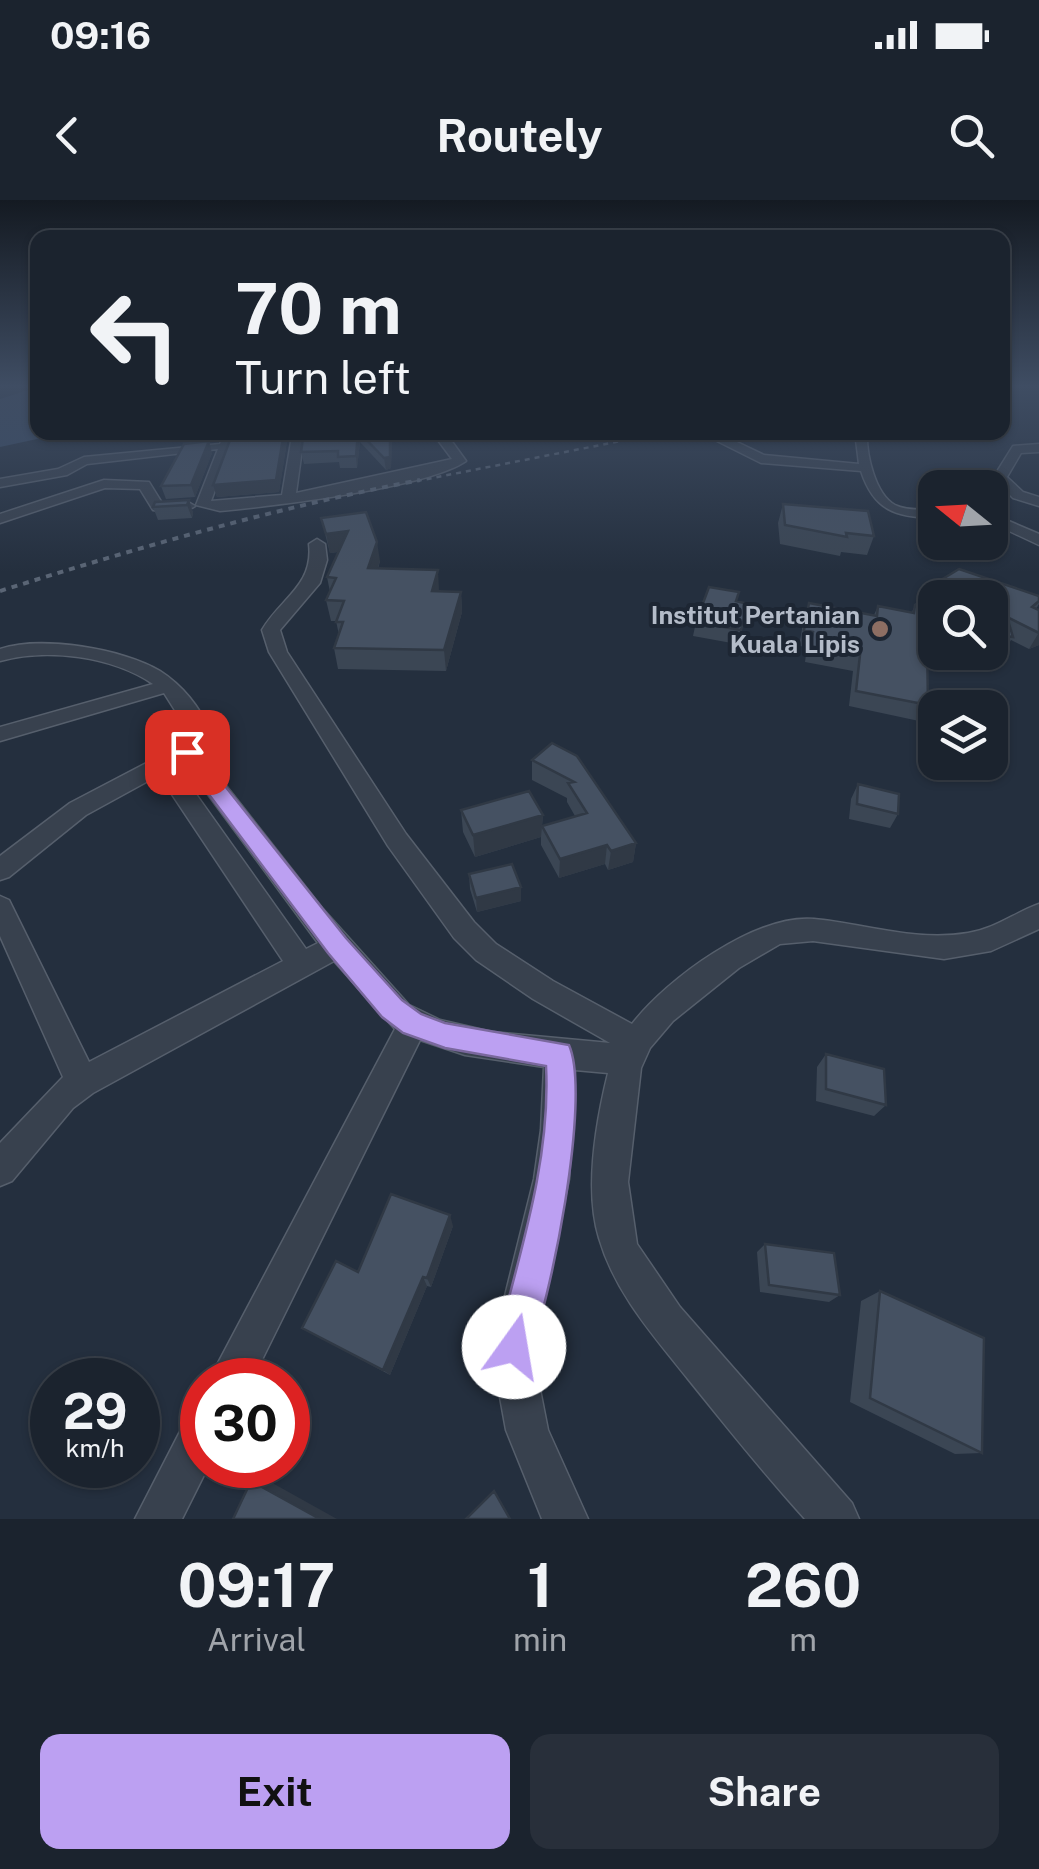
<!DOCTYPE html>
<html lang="en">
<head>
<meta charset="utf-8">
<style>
	:root { --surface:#1b232e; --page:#282f3a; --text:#f1f3f6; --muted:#a0a4aa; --line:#39404a; --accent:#bca0f2 }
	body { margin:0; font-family:"Public Sans",sans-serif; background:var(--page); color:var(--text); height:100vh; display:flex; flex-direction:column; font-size:38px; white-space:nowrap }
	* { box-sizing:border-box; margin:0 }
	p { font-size:32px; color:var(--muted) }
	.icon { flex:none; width:55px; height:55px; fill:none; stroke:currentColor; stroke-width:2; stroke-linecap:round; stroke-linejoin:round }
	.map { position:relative; height:1319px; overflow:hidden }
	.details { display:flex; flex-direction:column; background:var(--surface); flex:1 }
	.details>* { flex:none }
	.hud { position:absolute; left:30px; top:30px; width:980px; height:210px; border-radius:20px; box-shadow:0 2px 8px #0004,0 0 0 2px var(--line); background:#1b232e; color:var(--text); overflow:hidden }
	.needle { width:65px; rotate:288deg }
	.controls { position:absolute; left:918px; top:270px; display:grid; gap:20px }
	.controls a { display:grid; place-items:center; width:90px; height:90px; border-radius:20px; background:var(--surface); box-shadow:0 2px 8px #0004,0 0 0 2px var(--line); font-size:50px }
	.speed { position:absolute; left:30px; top:1158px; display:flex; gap:20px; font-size:50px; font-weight:700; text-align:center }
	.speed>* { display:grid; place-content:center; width:130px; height:130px; border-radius:50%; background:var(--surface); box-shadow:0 2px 8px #0004,0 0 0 2px var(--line); line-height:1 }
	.speed small { font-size:25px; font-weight:400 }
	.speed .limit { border:15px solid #d22; background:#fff; color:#111 }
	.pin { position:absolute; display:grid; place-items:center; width:85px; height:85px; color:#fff; margin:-42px; border-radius:20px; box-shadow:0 5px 15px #0006 }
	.me { position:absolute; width:110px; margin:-55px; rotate:13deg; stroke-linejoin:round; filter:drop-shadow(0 0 8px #0008) }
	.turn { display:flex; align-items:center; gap:35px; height:210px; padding:0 40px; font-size:45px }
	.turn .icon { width:130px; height:130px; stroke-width:2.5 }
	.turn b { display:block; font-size:70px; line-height:85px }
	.eta { display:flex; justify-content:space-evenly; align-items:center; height:170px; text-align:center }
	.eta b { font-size:60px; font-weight:700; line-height:70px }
	.action { display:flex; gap:20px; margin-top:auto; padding:20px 40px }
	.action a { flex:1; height:115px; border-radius:20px; background:var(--accent); color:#111; font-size:40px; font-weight:700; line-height:115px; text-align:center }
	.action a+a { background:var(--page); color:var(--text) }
	.status { display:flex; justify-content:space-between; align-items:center; height:70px; padding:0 50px; background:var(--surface); direction:ltr }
	.status svg { height:28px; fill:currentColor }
	header { display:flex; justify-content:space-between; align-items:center; height:130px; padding:0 40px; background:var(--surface); font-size:45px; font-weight:700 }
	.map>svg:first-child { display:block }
	.water { fill:#394c67 }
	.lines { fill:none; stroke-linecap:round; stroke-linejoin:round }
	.minor-casing { stroke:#565f6c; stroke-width:3 }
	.minor { fill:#38414e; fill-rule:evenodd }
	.rail-far1 { stroke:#5a6575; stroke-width:2.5; stroke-dasharray:5 5; stroke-linecap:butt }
	.rail { stroke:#5a6575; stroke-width:4; stroke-dasharray:6 6; stroke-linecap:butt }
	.wall { fill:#3b4654 }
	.shaded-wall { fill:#303945 }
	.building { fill:#455162; stroke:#303945; stroke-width:2.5 }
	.route { fill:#bca0f2; stroke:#7a689d; stroke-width:2.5 }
	.education-dot { fill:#8d6e63; stroke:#1d2633; stroke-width:4 }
	.labels { text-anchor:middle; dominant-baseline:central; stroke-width:8; stroke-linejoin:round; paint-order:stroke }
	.far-poi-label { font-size:25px; font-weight:bold; fill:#b4bcc9; stroke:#1d2633; text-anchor:end }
</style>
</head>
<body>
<div class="status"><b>09:16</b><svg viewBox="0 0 49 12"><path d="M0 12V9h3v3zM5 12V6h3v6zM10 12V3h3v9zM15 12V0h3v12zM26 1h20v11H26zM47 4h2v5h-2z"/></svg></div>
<header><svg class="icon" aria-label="back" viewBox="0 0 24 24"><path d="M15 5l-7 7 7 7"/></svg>Routely<svg class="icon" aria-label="search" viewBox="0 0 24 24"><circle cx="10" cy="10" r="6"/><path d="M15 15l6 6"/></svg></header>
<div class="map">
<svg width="1039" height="1319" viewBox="0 0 1039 1319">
	<rect width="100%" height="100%" fill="#242f3e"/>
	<!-- water -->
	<path class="water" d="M37 187 38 232 65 233 0 247V199Z"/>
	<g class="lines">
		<defs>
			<path id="minor" d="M225 232H242L235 236 211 301 282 295 291 242 297 238 303 242 296 293 452 259 432 232H445L466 261C427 288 272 306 220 311L196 305 218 249 87 264 67 275 0 287V279L58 269 84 257 220 244Z
				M699 232H716L764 255 859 264 855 232H867C866 254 875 294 895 305 907 311 922 309 935 310V318C896 317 874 311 861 271L761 263Z
				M1039 244V252L1021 253 1007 277 1023 292 1039 297V306L1013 298 993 278 1013 246Z
				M104 280 149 282 162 303 188 302 195 306C186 313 165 312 153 310L140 289 105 288 0 323V314Z
				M990 313 1039 334V345L990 322Z
				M317 339 325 344 327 360 320 383 280 430 287 452 406 634 474 722 496 744 553 781 632 824C667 779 755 714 814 719 866 724 916 742 968 733 995 729 1014 713 1039 704V729L991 751 944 759 813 741 780 744 739 768 673 821 650 848 641 868 628 982 637 1044 680 1107 852 1303 859 1319H805C764 1274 726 1226 688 1179 653 1135 615 1093 599 1038 584 989 596 922 608 873L575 870 569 979 537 1128 534 1159 548 1230 588 1319H542L506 1230 493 1159 497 1128 534 979 541 930 544 867 465 855 420 840 252 1180H209L395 829 334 761 93 893 73 908 12 981 0 986V943L63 877 0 736V696L9 700 89 862 283 761 159 575 86 615 9 677 0 680V656L70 603 179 546 188 531 164 493 0 541V527L153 484C112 456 47 448 0 461V449C41 435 124 449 160 471 182 485 200 507 210 531L198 550 322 708 409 805 440 820 492 832 610 843 533 799 476 760 454 738 388 646 269 452 262 430C281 398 314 385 309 344ZM184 562 318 743 306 749 176 566Z
				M202 1212V1265H209L182 1319H135L187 1218Z"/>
		</defs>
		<!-- minor casing -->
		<use href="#minor" class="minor-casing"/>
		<!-- minor -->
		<use href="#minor" class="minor"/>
		<!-- rail-far1 -->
		<path class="rail-far1" d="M407 283 667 232"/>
		<!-- rail -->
		<path class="rail" d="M0 391C140 347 275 308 420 280"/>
	</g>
	<!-- wall -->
	<path class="wall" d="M233 232H392L391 268 386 270 360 242 357 268H340L339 262 304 264 301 252 303 240 295 235 287 241 279 292 217 297 213 285Z
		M212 253 195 297 166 299 161 286Z
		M189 300 193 313 192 318 158 320 153 307Z
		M783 304 874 336 867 355 841 352 840 356 780 344 778 323Z
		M321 318 380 361 378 369 439 391 461 392 462 412 446 471 338 469 334 448 339 435 336 421H331L326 400 330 392 327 377 338 352 330 353Z
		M931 386 1039 396V404L1036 409 1039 445 1029 449 1011 440 1004 452 990 450V398H935V449L927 453 928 505 919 521 849 506 853 471 805 462 807 447 799 446 804 418 809 403 874 415 878 406 912 412 915 405 925 398Z
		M736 402 748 404 737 444 693 436 696 422Z
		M552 543 636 643 633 662 608 670 605 664 559 678 541 645V637L475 657 463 632 461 610 543 615 542 626 575 616 567 602V598L532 580V560Z
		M858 584 898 614 890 628 849 619 851 599Z
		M469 674 521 701 477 712 470 689Z
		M826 854 886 905 874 916 816 901 817 867Z
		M453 1026 431 1087 427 1086 390 1175 302 1128 358 1072Z
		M765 1044 840 1095 829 1102 760 1092 757 1052Z
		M880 1091 982 1253 955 1254 850 1202 861 1101Z"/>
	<!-- shaded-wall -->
	<path class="shaded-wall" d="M284 232H294L295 235 287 241 279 292 217 297 213 285Z
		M358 232 360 242 357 268 356 256Z
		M390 232H392L391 268 386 270 384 258Z
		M209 241 212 253 195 297 191 285Z
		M189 300 193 313 192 318 187 305Z
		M348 331 352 350 330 353 326 334Z
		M377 342 380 361 371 388 368 368Z
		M438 370 439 390 434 411 432 391Z
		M461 392 462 412 446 471 444 450Z
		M1039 433V445L1029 449 1038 434Z
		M935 438V449L920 457 927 442Z
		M543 615 541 637 475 657 473 635Z
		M636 643 633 662 608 670 611 651Z
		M607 645 605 664 559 678 560 659Z
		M521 687V701L477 712 476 698Z
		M450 1015 453 1026 431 1087 427 1078Z
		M423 1077 427 1086 390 1175 383 1170Z
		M267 1280 337 1319H320L251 1281Z"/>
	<!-- building -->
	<path class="building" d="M233 232H284L276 280 213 285Z
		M304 232H358L356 256 338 257V251L301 252Z
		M359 232H390V257L384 258Z
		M209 241 191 285 161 286 184 244Z
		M189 300 187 305 153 307 155 302Z
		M783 304 868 311 874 336 846 333 847 337 785 325Z
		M366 312 377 342 368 368 438 370 432 391 461 392 444 450 334 448 343 422H336L344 401 326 400 336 378 327 377 348 331 326 334 321 318Z
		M959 369 1039 396V401L1032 407 1039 410V433L1007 417 1013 437 990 434V398H935V438L927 442 928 505 856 491 860 455 810 446 813 432 804 430 809 403 877 416 878 406 914 413 915 405 938 389 931 386Z
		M709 387 739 392 736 401 748 404 741 430 696 422Z
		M552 543 577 556 636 643 611 651 607 645 560 659 542 626 587 613 568 583 574 582 532 560Z
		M858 584 899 594 898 614 857 604Z
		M529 591 543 615 473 635 461 610Z
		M512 664 521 687 476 698 469 674Z
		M826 854 884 869 886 905 826 889Z
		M391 994 450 1015 427 1078 423 1077 383 1170 302 1128 336 1061 358 1072Z
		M765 1044 834 1053 840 1095 769 1085Z
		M880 1091 984 1138 982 1253 870 1198Z
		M251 1281 320 1319H233Z
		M494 1291 510 1319H466Z"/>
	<!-- sky -->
	<linearGradient id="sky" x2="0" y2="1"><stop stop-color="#141a22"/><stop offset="0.5" stop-color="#3f4d63"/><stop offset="1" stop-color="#3f4d63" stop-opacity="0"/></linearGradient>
	<rect width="1039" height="372" fill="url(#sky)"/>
	<!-- route -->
	<path class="route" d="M187 545 194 547 346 738 402 800 421 814 445 823 569 845C592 897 550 1105 527 1160L514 1165 501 1160 496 1147C519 1055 551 961 546 866L445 848 403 833 382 817 328 753 180 556V547Z"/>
	<!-- markers -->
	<circle class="education-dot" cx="880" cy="429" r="10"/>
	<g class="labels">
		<!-- far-poi labels -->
		<g class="far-poi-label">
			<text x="860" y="415">Institut Pertanian<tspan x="860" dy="29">Kuala Lipis</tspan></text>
		</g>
	</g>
</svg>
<div class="controls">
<a><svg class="needle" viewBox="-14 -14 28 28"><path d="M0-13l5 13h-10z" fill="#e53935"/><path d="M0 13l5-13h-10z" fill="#a0a4aa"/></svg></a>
<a><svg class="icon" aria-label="search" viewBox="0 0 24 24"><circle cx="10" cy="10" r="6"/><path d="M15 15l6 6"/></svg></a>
<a><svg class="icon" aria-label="layers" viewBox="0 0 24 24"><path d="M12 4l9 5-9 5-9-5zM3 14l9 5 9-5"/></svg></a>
</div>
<div class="speed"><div>29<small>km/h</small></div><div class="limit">30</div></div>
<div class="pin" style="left:187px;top:552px;background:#d93025"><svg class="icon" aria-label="arrive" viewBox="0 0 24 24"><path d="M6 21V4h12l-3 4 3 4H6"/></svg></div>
<svg class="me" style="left:514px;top:1147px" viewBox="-20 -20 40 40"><circle r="19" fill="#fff"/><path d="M0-13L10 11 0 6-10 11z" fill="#bca0f2"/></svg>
<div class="hud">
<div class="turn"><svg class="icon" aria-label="left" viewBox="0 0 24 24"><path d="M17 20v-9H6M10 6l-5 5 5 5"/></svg><div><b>70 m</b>Turn left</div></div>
</div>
</div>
<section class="details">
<div class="eta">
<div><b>09:17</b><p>Arrival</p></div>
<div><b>1</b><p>min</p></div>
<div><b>260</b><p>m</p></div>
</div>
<div class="action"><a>Exit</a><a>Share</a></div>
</section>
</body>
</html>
